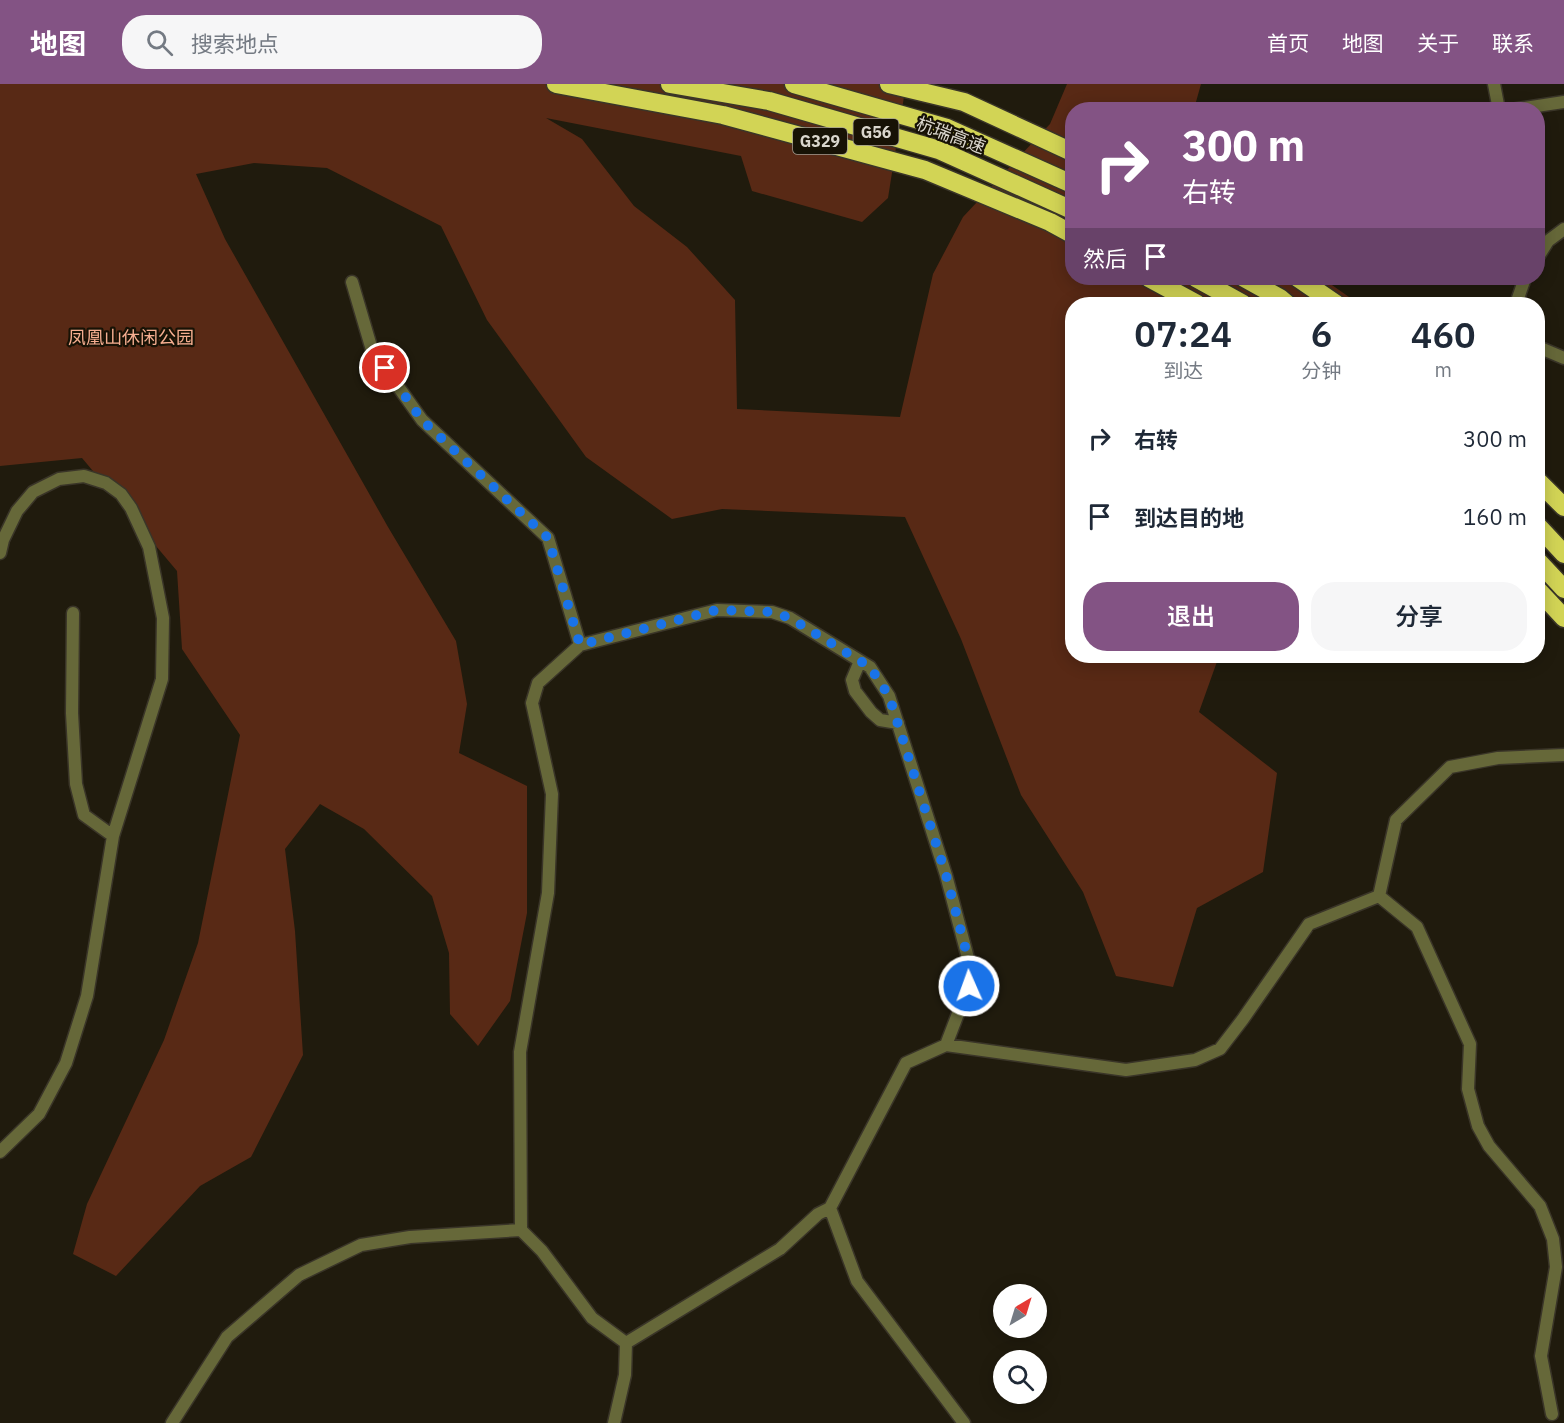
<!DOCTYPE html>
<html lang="zh">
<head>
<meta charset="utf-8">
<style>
	:root { --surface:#fff; --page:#f6f6f7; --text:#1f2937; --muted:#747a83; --accent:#835384 }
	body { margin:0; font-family:"IBM Plex Sans","Noto Sans SC",sans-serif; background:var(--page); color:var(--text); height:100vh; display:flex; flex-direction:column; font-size:22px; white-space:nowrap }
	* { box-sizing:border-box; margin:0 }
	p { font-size:20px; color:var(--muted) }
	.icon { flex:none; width:33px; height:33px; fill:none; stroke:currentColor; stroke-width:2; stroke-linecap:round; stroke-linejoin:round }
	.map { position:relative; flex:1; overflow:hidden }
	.sheet { position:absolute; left:1065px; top:213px; width:480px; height:366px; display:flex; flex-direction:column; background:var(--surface); border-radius:24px; box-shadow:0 3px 15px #0003 }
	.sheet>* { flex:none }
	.guide { position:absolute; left:1065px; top:18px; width:480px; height:183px; border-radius:24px; box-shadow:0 3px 15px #0003; background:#835384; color:#fff; overflow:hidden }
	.needle { width:39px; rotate:38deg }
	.tools { position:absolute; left:993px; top:1200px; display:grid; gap:12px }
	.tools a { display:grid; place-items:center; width:54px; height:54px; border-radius:50%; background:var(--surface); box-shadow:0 3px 15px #0003; font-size:30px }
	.pin { position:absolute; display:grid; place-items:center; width:51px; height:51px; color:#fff; margin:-26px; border:3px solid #fff; border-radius:50%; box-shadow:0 2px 6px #0007 }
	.me { position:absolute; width:66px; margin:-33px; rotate:358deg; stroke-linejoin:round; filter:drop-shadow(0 0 4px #0008) }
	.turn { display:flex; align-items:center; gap:21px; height:126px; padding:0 18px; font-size:27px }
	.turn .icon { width:78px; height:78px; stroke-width:2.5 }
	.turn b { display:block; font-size:42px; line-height:51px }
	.then { display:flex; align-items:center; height:57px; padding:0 18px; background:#0003; gap:12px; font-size:22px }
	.eta { display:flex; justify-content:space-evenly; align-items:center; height:102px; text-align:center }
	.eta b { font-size:36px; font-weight:600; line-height:42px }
	.button { display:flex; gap:12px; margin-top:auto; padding:12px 18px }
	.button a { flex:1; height:69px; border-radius:24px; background:var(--accent); color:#fff; font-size:24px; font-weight:600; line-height:69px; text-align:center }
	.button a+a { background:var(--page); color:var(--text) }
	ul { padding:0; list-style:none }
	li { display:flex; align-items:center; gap:18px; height:78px; padding:0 18px }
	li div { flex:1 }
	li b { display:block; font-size:22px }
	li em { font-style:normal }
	header { display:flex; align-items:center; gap:36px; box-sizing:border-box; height:84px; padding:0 30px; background:var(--accent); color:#fff }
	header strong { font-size:28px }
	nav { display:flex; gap:33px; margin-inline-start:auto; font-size:21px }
	.search { width:420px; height:54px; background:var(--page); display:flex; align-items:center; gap:15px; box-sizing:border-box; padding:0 21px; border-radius:24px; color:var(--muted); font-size:22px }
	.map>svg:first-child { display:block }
	.green { fill:#582915 }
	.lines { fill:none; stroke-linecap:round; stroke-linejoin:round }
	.street-casing { stroke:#3a3528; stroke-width:15 }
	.highway-casing { stroke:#3a3528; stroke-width:21 }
	.street { stroke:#666839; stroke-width:12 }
	.highway { stroke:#d2d455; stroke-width:18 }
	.route { stroke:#1a73e8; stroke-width:10; stroke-dasharray:0 18 }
	.labels { text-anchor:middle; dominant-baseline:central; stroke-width:4.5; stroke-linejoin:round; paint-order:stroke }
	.shield { fill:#171205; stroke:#a09b91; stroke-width:1.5 }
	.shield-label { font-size:16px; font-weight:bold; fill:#dad6cd }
	.street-label { font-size:18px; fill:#dad6cd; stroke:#171205 }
	.park-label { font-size:18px; fill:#f6ae90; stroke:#171205 }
</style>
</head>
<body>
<header>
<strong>地图</strong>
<div class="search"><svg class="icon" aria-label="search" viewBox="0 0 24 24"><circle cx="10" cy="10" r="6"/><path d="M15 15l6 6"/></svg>搜索地点</div>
<nav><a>首页</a><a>地图</a><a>关于</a><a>联系</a></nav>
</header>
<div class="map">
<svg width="1564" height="1339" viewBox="0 0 1564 1339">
	<rect width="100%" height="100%" fill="#201b0d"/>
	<!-- green -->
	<path class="green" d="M0 0H906L888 114 862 138 752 107 741 72 546 34 582 55 634 122 687 163 735 216 737 325 900 333 933 190 963 133 1050 40 1067 0H1201L1194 25 1072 26V194H1322L1359 220H1072V572H1219L1199 628 1277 689 1263 788 1197 824 1173 903 1116 892 1083 808 1021 711 961 555 905 433 722 425 672 435 586 373 487 236 441 142 327 84 254 79 196 90 225 155 388 443 456 557 467 620 459 669 527 702V829L510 917 478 962 450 930 449 869 432 812 364 745 320 720 285 765 295 847 303 971 251 1073 200 1102 116 1192 73 1170 87 1120 164 956 198 859 240 651 182 565 177 487 82 374 0 382Z"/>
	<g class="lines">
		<defs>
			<path id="street" d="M1494 0 1499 26
				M1511 26 1564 18
				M1538 173 1548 157 1564 145
				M352 198 372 266 422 336 548 454 580 561
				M1516 220 1525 194
				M1538 263 1564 274
				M0 469 3 456 17 427 33 408 59 395 84 392 106 399 121 410 131 424 149 463 163 534 162 595 113 752 87 912 66 979 39 1030 0 1068
				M73 529 72 629 76 700 84 731 113 752
				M860 577 852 596 855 607 871 628 880 636 898 639
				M1379 812 1417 843 1470 960 1468 1005 1478 1042 1489 1062 1540 1122 1553 1155 1556 1183 1541 1272 1552 1330
				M1379 812 1396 736 1450 683 1498 674 1564 671
				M830 1124 857 1197 964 1339
				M626 1259 592 1234 542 1167 521 1146 520 968 548 809 552 710 532 619 538 599 580 561 717 526 772 528 790 534 870 583 889 612 946 791 969 878V901L946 961
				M626 1259 780 1165 818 1130 830 1124 906 979 946 961 1126 986 1195 976 1220 965 1243 935 1309 840 1379 812
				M172 1339 227 1253 299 1191 361 1161 410 1153 521 1146
				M614 1339 625 1291 626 1259"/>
			<path id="highway" d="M556 0 723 31 925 86 1050 138 1072 150
				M670 0 769 17 939 66 1072 126
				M794 0 947 44 1072 100
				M889 0 964 18 1072 68
				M1149 194 1197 220
				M1196 194 1243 220
				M1244 194 1280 214 1287 220
				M1298 194 1336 220
				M1538 397 1564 423
				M1538 442 1564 470
				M1538 477 1564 505
				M1538 506 1564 534"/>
		</defs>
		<!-- street casing -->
		<use href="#street" class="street-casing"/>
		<!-- highway casing -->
		<use href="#highway" class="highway-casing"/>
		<!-- street -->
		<use href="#street" class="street"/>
		<!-- highway -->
		<use href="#highway" class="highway"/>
	</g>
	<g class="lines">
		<!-- route -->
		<path class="route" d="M385 284 422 336 548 454 580 561 717 526 772 528 790 534 870 583 889 612 946 791 969 878V902"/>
	</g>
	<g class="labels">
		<!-- shield labels -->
		<g class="shield">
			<rect x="853.5" y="35" width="45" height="26" rx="4.5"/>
			<rect x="793" y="44" width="54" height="26" rx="4.5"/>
		</g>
		<g class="shield-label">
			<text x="876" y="48">G56</text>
			<text x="820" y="57">G329</text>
		</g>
		<!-- street labels -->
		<g class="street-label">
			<text transform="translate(951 51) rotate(21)">杭瑞高速</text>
		</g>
		<!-- park labels -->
		<g class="park-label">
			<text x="131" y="253">凤凰山休闲公园</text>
		</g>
	</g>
</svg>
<div class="tools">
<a><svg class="needle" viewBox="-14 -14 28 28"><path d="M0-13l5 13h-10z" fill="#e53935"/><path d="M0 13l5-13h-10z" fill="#747a83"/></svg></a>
<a><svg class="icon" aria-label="search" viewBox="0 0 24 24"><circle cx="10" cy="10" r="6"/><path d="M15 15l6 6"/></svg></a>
</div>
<div class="pin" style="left:385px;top:284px;background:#d93025"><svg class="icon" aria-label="arrive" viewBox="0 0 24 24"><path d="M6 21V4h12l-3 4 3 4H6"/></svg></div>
<svg class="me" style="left:969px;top:902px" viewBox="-20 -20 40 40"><circle r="17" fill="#1a73e8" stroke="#fff" stroke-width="3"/><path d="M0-11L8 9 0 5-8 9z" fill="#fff"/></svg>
<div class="guide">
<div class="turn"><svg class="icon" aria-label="right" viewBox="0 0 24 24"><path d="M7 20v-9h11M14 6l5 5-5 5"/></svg><div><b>300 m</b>右转</div></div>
<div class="then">然后<svg class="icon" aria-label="arrive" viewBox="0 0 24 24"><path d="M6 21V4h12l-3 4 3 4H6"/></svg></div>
</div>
<section class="sheet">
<div class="eta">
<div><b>07:24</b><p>到达</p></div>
<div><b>6</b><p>分钟</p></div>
<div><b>460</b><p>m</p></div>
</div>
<ul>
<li><svg class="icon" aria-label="right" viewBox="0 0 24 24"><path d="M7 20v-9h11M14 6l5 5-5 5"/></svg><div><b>右转</b></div><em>300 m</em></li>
<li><svg class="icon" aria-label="arrive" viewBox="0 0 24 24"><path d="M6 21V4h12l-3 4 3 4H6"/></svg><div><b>到达目的地</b></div><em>160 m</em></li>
</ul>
<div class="button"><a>退出</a><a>分享</a></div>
</section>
</div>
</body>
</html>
